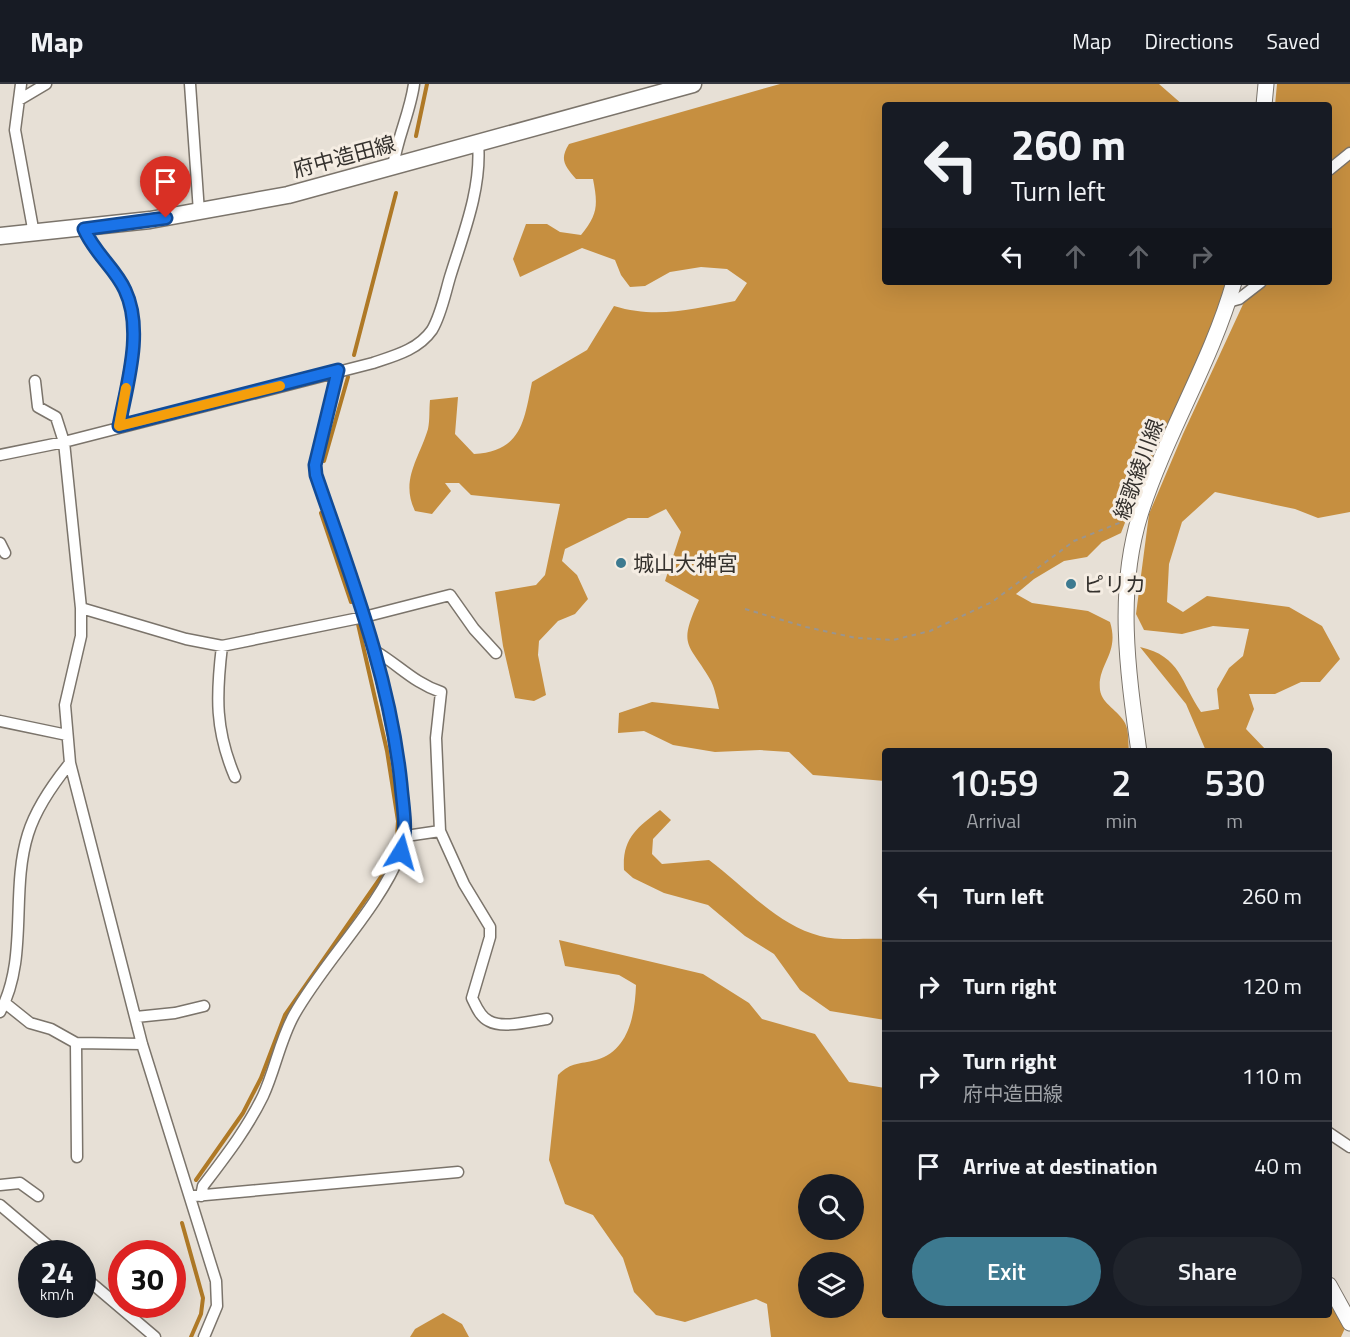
<!DOCTYPE html>
<html lang="en">
<head>
<meta charset="utf-8">
<style>
	:root { --surface:#171b24; --page:#20242c; --text:#f1f3f6; --muted:#9ea1a6; --line:#363941; --accent:#3d7a90 }
	body { margin:0; font-family:"Titillium Web","Noto Sans JP",sans-serif; background:var(--page); color:var(--text); height:100vh; display:flex; flex-direction:column; font-size:22px; white-space:nowrap }
	* { box-sizing:border-box; margin:0 }
	p { font-size:20px; color:var(--muted) }
	.icon { flex:none; width:33px; height:33px; fill:none; stroke:currentColor; stroke-width:2; stroke-linecap:round; stroke-linejoin:round }
	.map { position:relative; flex:1; overflow:hidden }
	.side { position:absolute; left:882px; top:664px; width:450px; height:570px; display:flex; flex-direction:column; background:var(--surface); border-radius:6px; box-shadow:0 6px 24px #0002 }
	.side>* { flex:none }
	.top-card { position:absolute; left:882px; top:18px; width:450px; height:183px; border-radius:6px; box-shadow:0 6px 24px #0002; background:#171b24; color:var(--text); overflow:hidden }
	.controls { position:absolute; left:798px; top:1090px; display:grid; gap:12px }
	.controls a { display:grid; place-items:center; width:66px; height:66px; border-radius:50%; background:var(--surface); box-shadow:0 6px 24px #0002; font-size:30px }
	.speed { position:absolute; left:18px; top:1156px; display:flex; gap:12px; font-size:30px; font-weight:700; text-align:center }
	.speed>* { display:grid; place-content:center; width:78px; height:78px; border-radius:50%; background:var(--surface); box-shadow:0 6px 24px #0002; line-height:1 }
	.speed small { font-size:15px; font-weight:400 }
	.speed .limit { border:9px solid #d22; background:#fff; color:#111 }
	.pin { position:absolute; display:grid; place-items:center; width:51px; height:51px; color:#fff; margin:-62px -26px; border-radius:50% 50% 50% 0; rotate:-45deg; box-shadow:0 0 6px #0007 }
	.pin .icon { rotate:45deg }
	.me { position:absolute; width:66px; margin:-33px; rotate:8deg; stroke-linejoin:round; filter:drop-shadow(0 0 4px #0008) }
	.turn { display:flex; align-items:center; gap:21px; height:126px; padding:0 30px; font-size:27px }
	.turn .icon { width:78px; height:78px; stroke-width:2.5 }
	.turn b { display:block; font-size:42px; line-height:51px }
	.lanes { display:flex; align-items:center; height:57px; padding:0 30px; background:#0003; justify-content:center; gap:30px; direction:ltr }
	.lanes .off { opacity:.35 }
	.eta { display:flex; justify-content:space-evenly; align-items:center; height:102px; text-align:center }
	.eta b { font-size:36px; font-weight:600; line-height:42px }
	.cta { display:flex; gap:12px; margin-top:auto; padding:12px 30px }
	.cta a { flex:1; height:69px; border-radius:36px; background:var(--accent); color:#fff; font-size:24px; font-weight:600; line-height:69px; text-align:center }
	.cta a+a { background:var(--page); color:var(--text) }
	ul { padding:0; list-style:none }
	li { display:flex; align-items:center; gap:18px; height:90px; padding:0 30px; border-top:2px solid var(--line) }
	li div { flex:1 }
	li b { display:block; font-size:22px }
	li em { font-style:normal }
	header { display:flex; align-items:center; gap:36px; box-sizing:border-box; height:84px; padding:0 30px; background:var(--surface); border-bottom:2px solid var(--line) }
	header strong { font-size:28px }
	nav { display:flex; gap:33px; margin-inline-start:auto; font-size:21px }
	.map>svg:first-child { display:block }
	.forest { fill:#c68f40; fill-rule:evenodd }
	.lines { fill:none; stroke-linecap:round; stroke-linejoin:round }
	.stream { stroke:#af7926; stroke-width:4 }
	.minor-casing { stroke:#7b746b; stroke-width:13 }
	.secondary-casing { stroke:#7b746b; stroke-width:17 }
	.primary-casing { stroke:#7b746b; stroke-width:19 }
	.path { stroke:#9a958e; stroke-width:2; stroke-dasharray:4.5 4.5; stroke-linecap:butt }
	.minor { stroke:#fff; stroke-width:10 }
	.secondary { stroke:#fff; stroke-width:15 }
	.primary { stroke:#fff; stroke-width:16 }
	.route-casing { stroke:#114b97; stroke-width:15 }
	.route { stroke:#1a73e8; stroke-width:10 }
	.slow { stroke:#f59e0b; stroke-width:10 }
	.poi-dot { fill:#3d7a90; stroke:#f5ede3; stroke-width:2 }
	.labels { text-anchor:middle; dominant-baseline:central; stroke-width:6; stroke-linejoin:round; paint-order:stroke }
	.street-label { font-size:21px; fill:#34312d; stroke:#f5ede3 }
	.poi-label { font-size:21px; fill:#34312d; stroke:#f5ede3; text-anchor:start }
</style>
</head>
<body>
<header>
<strong>Map</strong>
<nav><a>Map</a><a>Directions</a><a>Saved</a></nav>
</header>
<div class="map">
<svg width="1350" height="1253" viewBox="0 0 1350 1253">
	<rect width="100%" height="100%" fill="#e7e0d6"/>
	<!-- forest -->
	<path class="forest" d="M780 0H1159L1183 21H885V198H1227C1199 285 1153 364 1121 449L1102 458 1087 473 1064 477 1034 495 1016 510 1032 519 1088 527 1110 538C1120 570 1097 580 1100 606 1102 620 1119 627 1125 639 1129 646 1128 659 1129 667L885 668V697L813 691 789 668 760 666 715 668 673 661 644 647 618 649 619 629 652 618 719 625C717 616 715 605 711 597 689 558 677 564 699 516L665 497 681 448 666 425 648 434H628L565 465 562 477 577 491 588 515 575 530 558 537 539 557 538 571 546 611 534 617 515 614 503 562 495 508 536 501 545 491 560 420 471 411 459 399H445L451 407 432 430 415 427C400 396 419 375 428 345 430 336 429 326 430 316L458 313 455 350 474 370C522 367 524 337 532 298L587 266 614 222C656 235 693 225 735 217L747 199 727 185 701 183 670 188 645 202 630 203 621 191 615 176 582 164 520 193 513 175 526 140H547L560 148 581 151C598 130 598 121 593 95H576C565 82 559 76 569 60Z
		M1277 0H1350V428L1318 434 1295 425 1215 408 1182 438 1169 480 1167 518 1183 528 1207 512 1289 523 1322 542 1340 575 1320 598H1301L1275 610H1249L1254 625 1246 645 1267 667H1206L1186 620 1140 563C1181 572 1181 599 1201 628L1219 625 1217 605 1229 584 1243 572 1249 545 1213 542 1182 550 1144 546 1136 530 1149 430 1183 350 1245 216 1249 198H1329V21H1275Z
		M660 726 671 736 653 755 652 770 662 780 709 776C744 802 777 841 820 852 837 857 866 854 885 855V936L830 927 800 906 774 870 745 852 708 821 664 809 633 794 624 786C622 754 637 744 660 726Z
		M559 856 703 890 749 919 762 935 815 950 849 998 885 1004V1232H1329V1216L1345 1244 1341 1253H771L767 1220 756 1215 685 1238 656 1231 634 1208 623 1174 593 1131 565 1120 549 1076 558 991C573 977 578 981 596 976 629 967 635 930 636 901L619 891 565 882ZM808 1101H854V1146H808ZM808 1179H854V1224H808Z
		M443 1229 462 1240 469 1253H410L415 1245Z"/>
	<g class="lines">
		<!-- stream -->
		<path class="stream" d="M416 52 427 0
			M354 271 396 109
			M324 377 348 293
			M321 429 351 518
			M196 1096 243 1029 261 994 285 931 381 793 397 753 398 737 387 667 358 540
			M182 1139 203 1214 201 1230 191 1253"/>
		<defs>
			<path id="minor" d="M21 0 15 46 34 150
				M190 0 199 128
				M19 16 46 0
				M393 83C397 54 410 29 414 0
				M1329 86 1350 69
				M84 145C95 171 115 184 125 206 144 246 126 300 119 342
				M1228 218 1239 215 1261 198
				M35 297 38 323 56 333 64 358 81 524V552L65 621 70 679 142 960 216 1197 217 1222 204 1253
				M0 371 64 358 373 279C394 272 418 266 432 246 441 231 445 210 450 193 463 151 482 104 478 59
				M0 459 5 469
				M81 524 186 555 222 562 364 533 450 511 474 545 496 569
				M222 562C216 612 215 646 235 693
				M375 567C399 581 414 599 441 608L436 654 440 747 464 800 490 843V853L472 914C476 922 480 933 489 937 503 945 531 937 547 935
				M0 637 67 651
				M406 752 440 747
				M5 919 30 939 51 945 76 959 142 960
				M0 928C29 874 10 807 28 750 36 724 53 700 70 679
				M136 933 175 929 204 922
				M76 959 77 1073
				M1329 1049 1350 1063
				M0 1101 20 1099 38 1112
				M194 1112 458 1088
				M201 1112 203 1102C225 1073 247 1045 263 1012 275 986 280 956 294 931 325 876 378 826 401 768 409 748 404 727 401 706 390 596 352 494 316 391L315 381 338 287
				M0 1121 58 1170
				M82 1191 155 1253"/>
			<path id="secondary" d="M1264 21 1266 0
				M1139 668C1128 589 1116 509 1140 431 1165 351 1211 279 1234 198
				M1329 1201 1350 1239"/>
			<path id="primary" d="M0 152 150 136 288 111 693 0"/>
		</defs>
		<!-- minor casing -->
		<use href="#minor" class="minor-casing"/>
		<!-- secondary casing -->
		<use href="#secondary" class="secondary-casing"/>
		<!-- primary casing -->
		<use href="#primary" class="primary-casing"/>
		<!-- path -->
		<path class="path" d="M745 525 806 543 856 554 893 556 930 547 992 518 1074 457 1124 437"/>
		<!-- minor -->
		<use href="#minor" class="minor"/>
		<!-- secondary -->
		<use href="#secondary" class="secondary"/>
		<!-- primary -->
		<use href="#primary" class="primary"/>
	</g>
	<g class="lines">
		<defs>
			<path id="route" d="M166 134 84 145C95 170 115 184 125 206 144 246 127 300 119 342L338 286 315 381 316 391C351 493 390 593 401 700 403 724 408 746 401 768"/>
		</defs>
		<!-- route casing -->
		<use href="#route" class="route-casing"/>
		<!-- route -->
		<use href="#route" class="route"/>
		<!-- slow -->
		<path class="slow" d="M126 304 119 342 280 302"/>
	</g>
	<!-- markers -->
	<g class="poi-dot">
		<circle cx="621" cy="479" r="6"/>
		<circle cx="1071" cy="500" r="6"/>
	</g>
	<g class="labels">
		<!-- street labels -->
		<g class="street-label">
			<text transform="translate(344 72) rotate(-15)">府中造田線</text>
			<text transform="translate(1138 385) rotate(-70)">綾歌綾川線</text>
		</g>
		<!-- poi labels -->
		<g class="poi-label">
			<text x="633" y="479">城山大神宮</text>
			<text x="1083" y="500">ピリカ</text>
		</g>
	</g>
</svg>
<div class="controls">
<a><svg class="icon" aria-label="search" viewBox="0 0 24 24"><circle cx="10" cy="10" r="6"/><path d="M15 15l6 6"/></svg></a>
<a><svg class="icon" aria-label="layers" viewBox="0 0 24 24"><path d="M12 4l9 5-9 5-9-5zM3 14l9 5 9-5"/></svg></a>
</div>
<div class="speed"><div>24<small>km/h</small></div><div class="limit">30</div></div>
<div class="pin" style="left:166px;top:134px;background:#d93025"><svg class="icon" aria-label="arrive" viewBox="0 0 24 24"><path d="M6 21V4h12l-3 4 3 4H6"/></svg></div>
<svg class="me" style="left:401px;top:768px" viewBox="-20 -20 40 40"><path d="M0-17L14 15 0 8-14 15z" fill="#1a73e8" stroke="#fff" stroke-width="4"/></svg>
<div class="top-card">
<div class="turn"><svg class="icon" aria-label="left" viewBox="0 0 24 24"><path d="M17 20v-9H6M10 6l-5 5 5 5"/></svg><div><b>260 m</b>Turn left</div></div>
<div class="lanes"><svg class="icon" aria-label="left" viewBox="0 0 24 24"><path d="M17 20v-9H6M10 6l-5 5 5 5"/></svg><svg class="icon off" aria-label="ahead" viewBox="0 0 24 24"><path d="M12 20V5M6 11l6-6 6 6"/></svg><svg class="icon off" aria-label="ahead" viewBox="0 0 24 24"><path d="M12 20V5M6 11l6-6 6 6"/></svg><svg class="icon off" aria-label="right" viewBox="0 0 24 24"><path d="M7 20v-9h11M14 6l5 5-5 5"/></svg></div>
</div>
<section class="side">
<div class="eta">
<div><b>10:59</b><p>Arrival</p></div>
<div><b>2</b><p>min</p></div>
<div><b>530</b><p>m</p></div>
</div>
<ul>
<li><svg class="icon" aria-label="left" viewBox="0 0 24 24"><path d="M17 20v-9H6M10 6l-5 5 5 5"/></svg><div><b>Turn left</b></div><em>260 m</em></li>
<li><svg class="icon" aria-label="right" viewBox="0 0 24 24"><path d="M7 20v-9h11M14 6l5 5-5 5"/></svg><div><b>Turn right</b></div><em>120 m</em></li>
<li><svg class="icon" aria-label="right" viewBox="0 0 24 24"><path d="M7 20v-9h11M14 6l5 5-5 5"/></svg><div><b>Turn right</b><p>府中造田線</p></div><em>110 m</em></li>
<li><svg class="icon" aria-label="arrive" viewBox="0 0 24 24"><path d="M6 21V4h12l-3 4 3 4H6"/></svg><div><b>Arrive at destination</b></div><em>40 m</em></li>
</ul>
<div class="cta"><a>Exit</a><a>Share</a></div>
</section>
</div>
</body>
</html>
